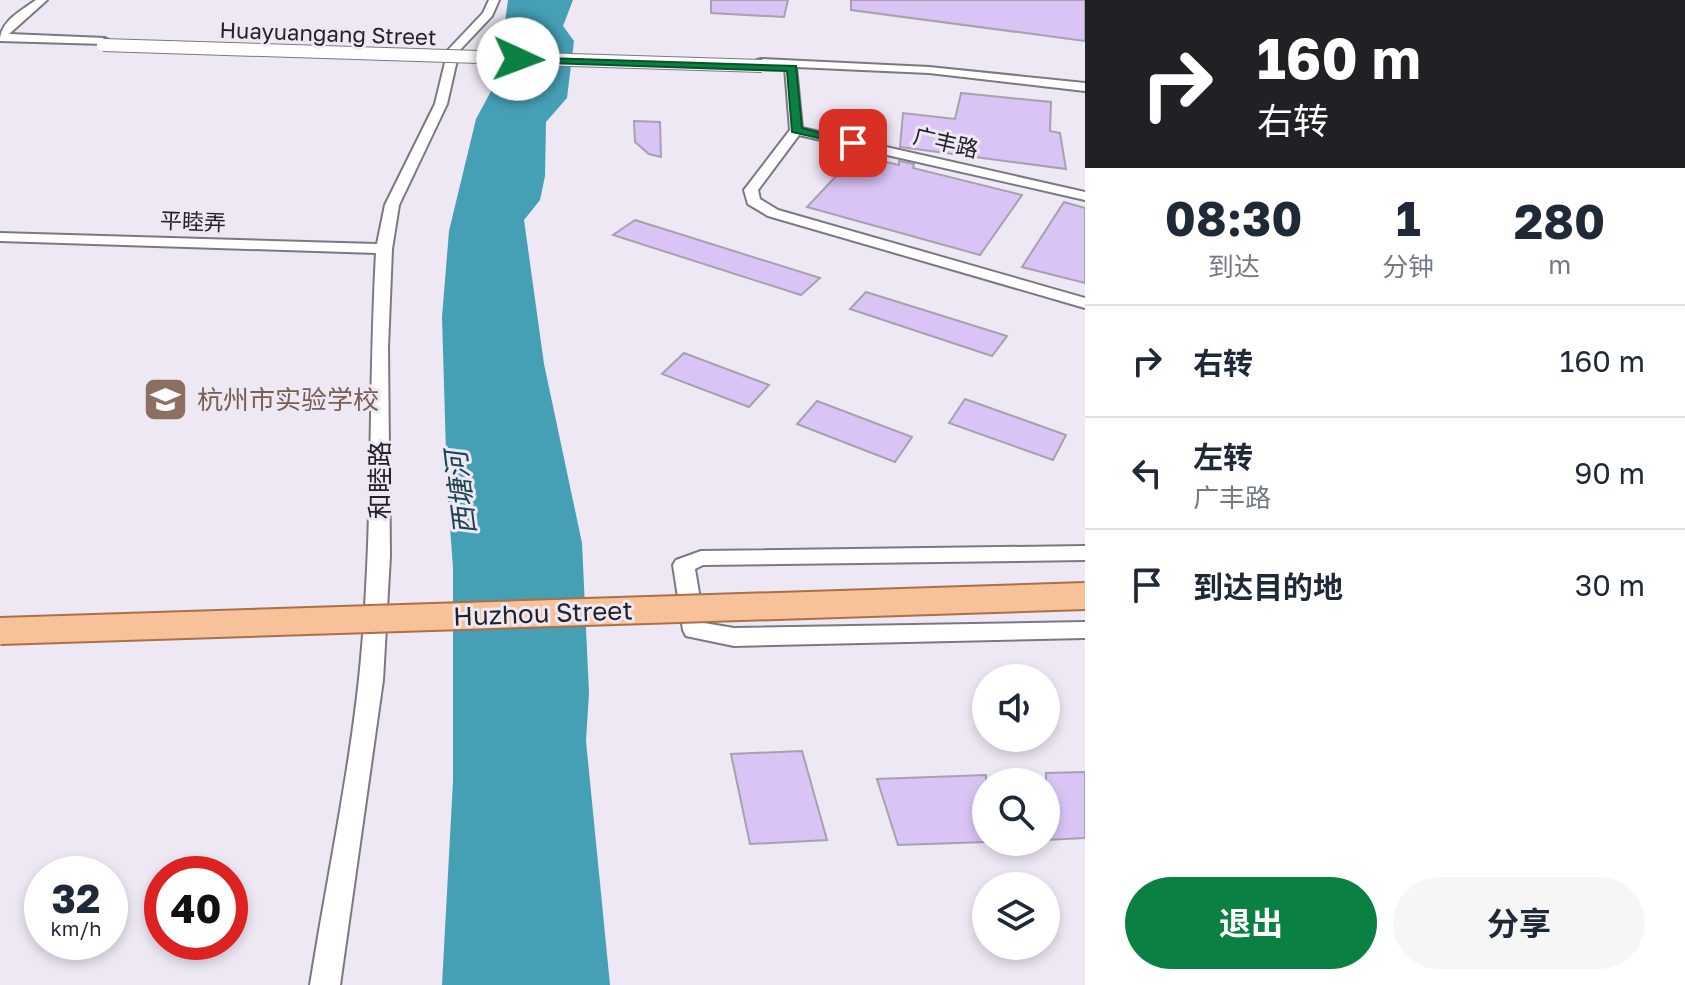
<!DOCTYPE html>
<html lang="zh">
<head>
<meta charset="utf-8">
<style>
	:root { --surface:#fff; --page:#f6f6f7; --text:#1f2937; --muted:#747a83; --line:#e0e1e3; --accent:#0b8043 }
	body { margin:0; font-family:"Golos Text","Noto Sans SC",sans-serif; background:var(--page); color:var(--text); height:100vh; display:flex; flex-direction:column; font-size:30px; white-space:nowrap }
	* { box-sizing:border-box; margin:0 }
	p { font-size:26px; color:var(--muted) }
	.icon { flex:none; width:44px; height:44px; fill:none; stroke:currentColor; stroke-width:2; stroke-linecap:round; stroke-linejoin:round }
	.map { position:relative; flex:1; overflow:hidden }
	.details { display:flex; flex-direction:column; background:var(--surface); width:600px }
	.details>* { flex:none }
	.hud { background:#202124; color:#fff; overflow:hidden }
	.tools { position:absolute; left:972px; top:664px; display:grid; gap:16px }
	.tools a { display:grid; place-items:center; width:88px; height:88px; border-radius:50%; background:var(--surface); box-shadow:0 4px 12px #0003; font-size:40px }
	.speed { position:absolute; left:24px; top:856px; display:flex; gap:16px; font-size:40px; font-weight:700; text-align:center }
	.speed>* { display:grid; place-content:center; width:104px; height:104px; border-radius:50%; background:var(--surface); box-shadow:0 4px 12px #0003; line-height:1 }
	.speed small { font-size:20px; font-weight:400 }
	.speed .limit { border:12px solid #d22; background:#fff; color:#111 }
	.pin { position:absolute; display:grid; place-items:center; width:68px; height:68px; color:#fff; margin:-34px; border-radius:16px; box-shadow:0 4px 12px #0006 }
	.me { position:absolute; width:88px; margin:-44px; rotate:92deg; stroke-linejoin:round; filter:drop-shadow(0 0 6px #0008) }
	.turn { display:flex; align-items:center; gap:28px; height:168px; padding:0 40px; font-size:36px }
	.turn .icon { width:104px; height:104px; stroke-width:2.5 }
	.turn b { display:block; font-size:56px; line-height:68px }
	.eta { display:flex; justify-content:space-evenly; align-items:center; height:136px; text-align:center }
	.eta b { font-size:48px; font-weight:700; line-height:56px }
	.cta { display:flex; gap:16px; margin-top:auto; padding:16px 40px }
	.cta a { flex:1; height:92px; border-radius:48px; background:var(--accent); color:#fff; font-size:32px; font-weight:700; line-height:92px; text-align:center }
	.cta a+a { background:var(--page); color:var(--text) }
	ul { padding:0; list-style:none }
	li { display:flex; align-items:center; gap:24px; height:112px; padding:0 40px; border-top:2px solid var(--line) }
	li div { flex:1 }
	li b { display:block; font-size:30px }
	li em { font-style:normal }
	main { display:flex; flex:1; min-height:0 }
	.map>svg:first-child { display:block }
	.water { fill:#459fb5 }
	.building { fill:#dac4f6; stroke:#a6a1ac; stroke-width:2 }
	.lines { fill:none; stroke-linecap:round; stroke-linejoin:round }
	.minor-casing { stroke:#7c7882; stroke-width:4 }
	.minor { fill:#fff; fill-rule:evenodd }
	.minor-bridge-casing { stroke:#7c7882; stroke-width:14; stroke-linecap:butt }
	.major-bridge-casing { stroke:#aa7046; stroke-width:30; stroke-linecap:butt }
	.minor-bridge { stroke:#fff; stroke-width:12 }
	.major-bridge { stroke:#f7c29a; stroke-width:26 }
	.route { fill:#0b8043; stroke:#07532c; stroke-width:2 }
	.labels { text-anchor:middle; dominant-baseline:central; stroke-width:6; stroke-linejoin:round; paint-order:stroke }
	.far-street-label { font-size:22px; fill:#242227; stroke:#ede8f4 }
	.education-label { font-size:26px; fill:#785e54; stroke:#ede8f4; text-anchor:start }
	.street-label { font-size:26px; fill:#242227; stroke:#ede8f4 }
	.water-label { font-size:28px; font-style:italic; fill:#1b444e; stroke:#ede8f4 }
</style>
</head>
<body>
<main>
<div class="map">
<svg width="1085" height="985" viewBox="0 0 1085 985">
	<rect width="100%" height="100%" fill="#ede8f4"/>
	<!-- water -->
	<path class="water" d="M508 0H573L563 26 574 41 567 98 546 122 545 176 540 200 524 220 544 364 582 543 589 693 586 741 610 985H442L453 781V568L447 486 442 317 449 231 476 119 497 80Z"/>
	<!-- building -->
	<path class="building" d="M711 0H788L784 17 711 13Z
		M851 0H1085V41L851 10Z
		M961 93 1051 102 1050 131 1060 133 1066 169 900 147 903 113 955 119Z
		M634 121 660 122 661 157 649 154 635 142Z
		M856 155 899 165V161L914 164 913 168 1022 195 980 255 807 207Z
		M1064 202 1085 208V283L1022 267Z
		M635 220 820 278 801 295 613 235Z
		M866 292 1007 336 992 356 850 309Z
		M684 353 769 385 749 407 662 374Z
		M965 399 1066 435 1053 460 949 423Z
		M817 401 912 437 895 462 797 424Z
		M802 751 827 840 750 844 731 754Z
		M1085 772V838L1046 840V773Z
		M986 775V842L898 845 877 779Z"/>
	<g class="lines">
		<defs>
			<path id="minor" d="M36 0H47L9 34 105 38 111 41 105 44 0 41C0 21 21 11 36 0Z
				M489 0H499L492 16 459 51 447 104 399 205 392 249 388 348 390 556 383 680 340 985H310C326 883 348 781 359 679 374 537 368 395 376 253L0 241V233L377 244 385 205 435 104 448 50 483 13Z
				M761 59 929 67 1085 83V91L929 73 796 67 802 128 1085 192V200L799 135 758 190 760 199 778 210 1085 298V308L768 216 748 204 744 190 790 130 785 67 757 64V60Z
				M1085 546V560L703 565 695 569 704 623 734 628 1085 622V638L734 646 686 636 683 630 673 565 676 560 701 551Z"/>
		</defs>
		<!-- minor casing -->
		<use href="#minor" class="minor-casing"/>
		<!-- minor -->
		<use href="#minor" class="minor"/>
		<defs>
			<path id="minor-bridge" d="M103 45 762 66"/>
			<path id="major-bridge" d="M0 631 1085 596"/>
		</defs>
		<!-- minor-bridge casing -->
		<use href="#minor-bridge" class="minor-bridge-casing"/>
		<!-- major-bridge casing -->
		<use href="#major-bridge" class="major-bridge-casing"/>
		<!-- minor-bridge -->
		<use href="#minor-bridge" class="minor-bridge"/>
		<!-- major-bridge -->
		<use href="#major-bridge" class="major-bridge"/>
	</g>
	<!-- route -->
	<path class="route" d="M514 57 796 66 802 128 859 143 853 146 792 132 787 71 518 62Z"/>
	<!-- icons -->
	<defs>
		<symbol id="school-square" viewBox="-11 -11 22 22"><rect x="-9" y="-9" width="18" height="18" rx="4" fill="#8d6e63" stroke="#ede8f4"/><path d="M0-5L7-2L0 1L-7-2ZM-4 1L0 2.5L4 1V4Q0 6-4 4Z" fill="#fff"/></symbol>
	</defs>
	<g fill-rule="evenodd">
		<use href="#school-square" x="140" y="374" width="51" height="51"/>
	</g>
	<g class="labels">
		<!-- far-street labels -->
		<g class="far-street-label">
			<text transform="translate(328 33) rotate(2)">Huayuangang Street</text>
			<text transform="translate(946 142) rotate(13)">广丰路</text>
			<text transform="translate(193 221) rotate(2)">平睦弄</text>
		</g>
		<!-- education labels -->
		<g class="education-label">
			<text x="197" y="399">杭州市实验学校</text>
		</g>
		<!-- street labels -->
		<g class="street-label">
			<text transform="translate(379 480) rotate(-90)">和睦路</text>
			<text transform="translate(543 613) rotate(-2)">Huzhou Street</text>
		</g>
		<!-- water labels -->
		<g class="water-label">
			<text transform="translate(460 493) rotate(-97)">西塘河</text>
		</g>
	</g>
</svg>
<div class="tools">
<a><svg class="icon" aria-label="sound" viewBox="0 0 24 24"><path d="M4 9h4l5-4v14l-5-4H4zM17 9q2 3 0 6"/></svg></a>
<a><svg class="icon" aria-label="search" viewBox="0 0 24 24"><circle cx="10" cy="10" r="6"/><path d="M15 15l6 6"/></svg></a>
<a><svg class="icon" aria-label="layers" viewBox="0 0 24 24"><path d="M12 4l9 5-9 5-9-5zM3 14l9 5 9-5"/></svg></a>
</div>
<div class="speed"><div>32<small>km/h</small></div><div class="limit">40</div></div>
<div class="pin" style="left:853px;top:143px;background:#d93025"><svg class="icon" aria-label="arrive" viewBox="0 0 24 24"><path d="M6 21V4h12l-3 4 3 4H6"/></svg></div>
<svg class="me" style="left:518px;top:59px" viewBox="-20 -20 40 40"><circle r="19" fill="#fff"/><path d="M0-13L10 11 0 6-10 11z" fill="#0b8043"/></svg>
</div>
<section class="details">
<div class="hud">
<div class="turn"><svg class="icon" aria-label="right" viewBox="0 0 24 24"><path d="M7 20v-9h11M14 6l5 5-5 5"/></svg><div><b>160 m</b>右转</div></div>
</div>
<div class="eta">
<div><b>08:30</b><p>到达</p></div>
<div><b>1</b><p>分钟</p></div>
<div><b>280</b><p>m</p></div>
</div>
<ul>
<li><svg class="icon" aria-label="right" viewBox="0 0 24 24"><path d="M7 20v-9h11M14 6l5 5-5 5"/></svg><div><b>右转</b></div><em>160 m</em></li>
<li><svg class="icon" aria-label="left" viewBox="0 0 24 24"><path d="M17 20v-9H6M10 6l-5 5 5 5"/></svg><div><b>左转</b><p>广丰路</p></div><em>90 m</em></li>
<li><svg class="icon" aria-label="arrive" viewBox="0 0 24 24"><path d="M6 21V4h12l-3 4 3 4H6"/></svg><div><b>到达目的地</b></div><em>30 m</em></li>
</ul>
<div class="cta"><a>退出</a><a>分享</a></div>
</section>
</main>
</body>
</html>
